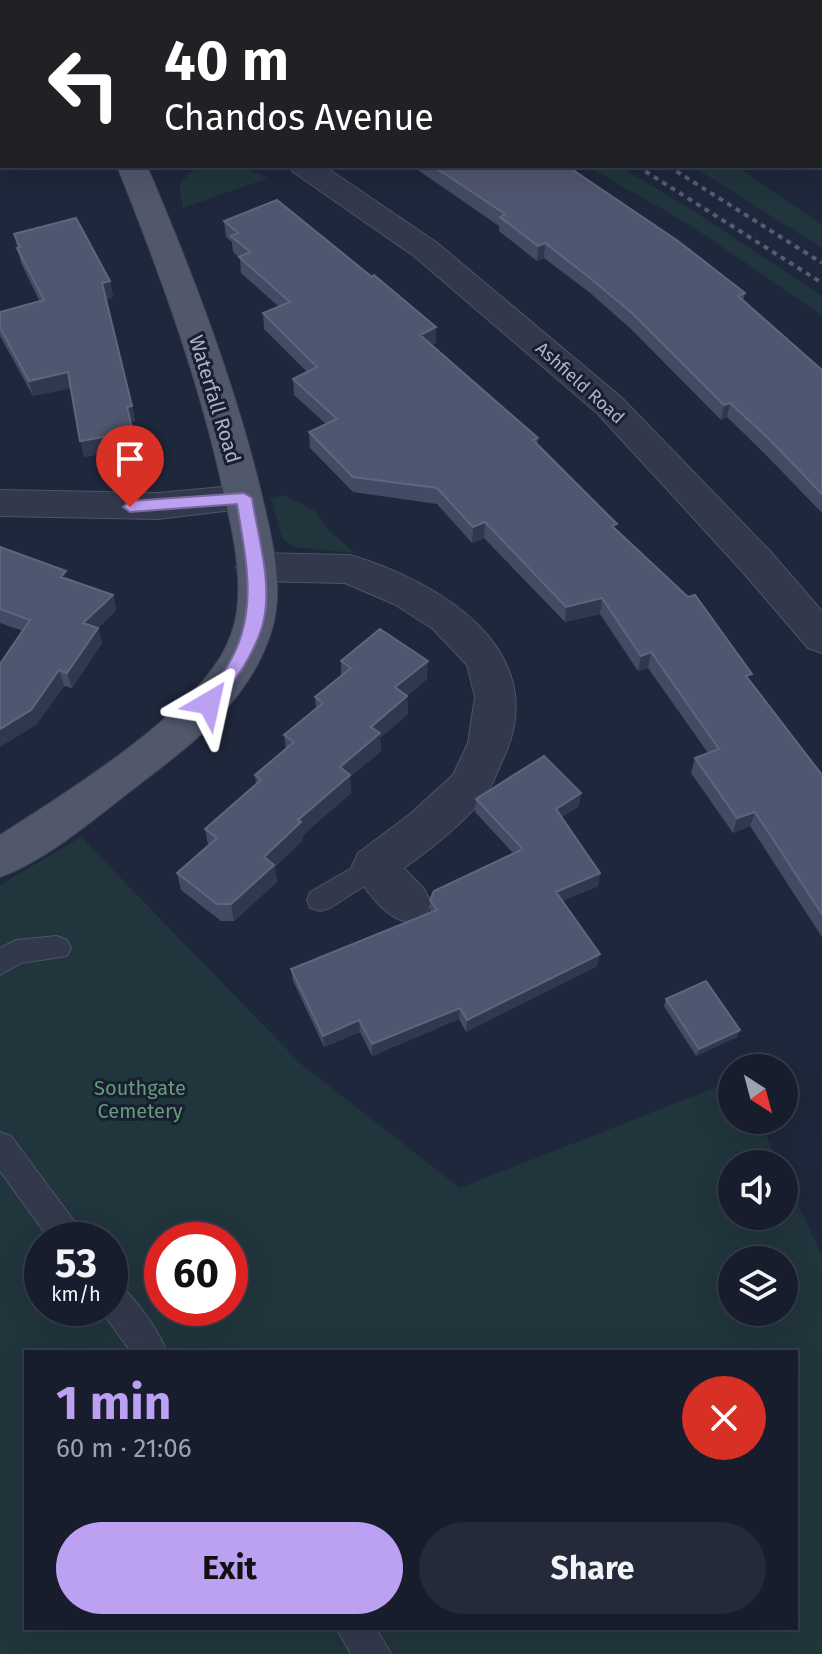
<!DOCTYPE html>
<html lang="en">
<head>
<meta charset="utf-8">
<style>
	:root { --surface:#171d2d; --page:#242a39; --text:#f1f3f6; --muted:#9ea2aa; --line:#363b49; --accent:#bca0f2 }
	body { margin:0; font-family:"Fira Sans",sans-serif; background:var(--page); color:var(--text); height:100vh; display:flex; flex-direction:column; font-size:30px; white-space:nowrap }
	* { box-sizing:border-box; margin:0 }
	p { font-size:26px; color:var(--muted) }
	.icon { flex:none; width:44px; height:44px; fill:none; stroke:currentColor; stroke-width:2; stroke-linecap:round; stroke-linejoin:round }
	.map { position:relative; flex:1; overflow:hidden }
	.side { position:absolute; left:24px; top:1350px; width:774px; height:280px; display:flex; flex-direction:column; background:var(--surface); border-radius:0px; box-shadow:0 8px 32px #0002,0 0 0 2px var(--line) }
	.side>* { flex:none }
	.top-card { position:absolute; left:0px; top:0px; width:822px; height:168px; box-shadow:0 8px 32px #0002,0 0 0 2px var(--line); background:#202124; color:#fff; overflow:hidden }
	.needle { width:52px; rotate:144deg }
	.fabs { position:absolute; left:718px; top:1054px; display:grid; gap:16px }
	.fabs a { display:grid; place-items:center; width:80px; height:80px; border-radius:50%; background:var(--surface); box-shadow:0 8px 32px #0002,0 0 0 2px var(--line); font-size:40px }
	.speed { position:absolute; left:24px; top:1222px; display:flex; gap:16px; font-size:40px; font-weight:700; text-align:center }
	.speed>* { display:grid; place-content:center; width:104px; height:104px; border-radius:50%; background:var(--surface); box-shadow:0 8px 32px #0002,0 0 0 2px var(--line); line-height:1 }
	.speed small { font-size:20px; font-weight:400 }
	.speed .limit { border:12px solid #d22; background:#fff; color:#111 }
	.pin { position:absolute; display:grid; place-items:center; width:68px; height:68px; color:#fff; margin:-82px -34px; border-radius:50% 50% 50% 0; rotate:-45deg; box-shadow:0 0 8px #0007 }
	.pin .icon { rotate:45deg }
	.me { position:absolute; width:88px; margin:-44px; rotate:36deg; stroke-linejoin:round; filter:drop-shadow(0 0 6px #0008) }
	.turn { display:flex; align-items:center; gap:28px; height:168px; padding:0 32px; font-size:36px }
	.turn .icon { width:104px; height:104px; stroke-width:2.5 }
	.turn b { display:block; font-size:56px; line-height:68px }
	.round { display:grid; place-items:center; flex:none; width:84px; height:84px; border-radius:42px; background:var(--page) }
	.headline { display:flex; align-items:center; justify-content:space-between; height:136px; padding:0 32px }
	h1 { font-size:48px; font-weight:700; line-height:60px; color:var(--accent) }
	.primary-button { display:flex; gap:16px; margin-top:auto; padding:16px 32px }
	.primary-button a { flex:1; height:92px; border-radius:48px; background:var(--accent); color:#111; font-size:32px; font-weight:700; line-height:92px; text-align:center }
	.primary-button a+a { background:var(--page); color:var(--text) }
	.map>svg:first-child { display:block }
	.green { fill:#21353d; fill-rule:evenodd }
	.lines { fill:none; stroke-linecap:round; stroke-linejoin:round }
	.lane-casing { stroke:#4e5467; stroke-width:2 }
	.street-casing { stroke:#4e5467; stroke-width:2 }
	.secondary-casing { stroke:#4e5467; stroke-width:2 }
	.primary-casing { stroke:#3d4355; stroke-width:2 }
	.lane { fill:#33394c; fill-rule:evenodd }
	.street { fill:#33394c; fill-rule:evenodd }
	.secondary { fill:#414760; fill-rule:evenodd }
	.primary { fill:#51586c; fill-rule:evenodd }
	.rail { stroke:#555c74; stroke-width:4; stroke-dasharray:5 5; stroke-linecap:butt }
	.wall { fill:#434b64 }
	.shaded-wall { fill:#303850 }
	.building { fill:#4f566f; stroke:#5e657d; stroke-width:2 }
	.route { fill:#bca0f2; stroke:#7a689d; stroke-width:2 }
	.labels { text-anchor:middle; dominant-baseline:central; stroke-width:6; stroke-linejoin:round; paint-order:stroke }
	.far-street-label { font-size:18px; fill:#aeb4c8; stroke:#191f31 }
	.street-label { font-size:20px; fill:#aeb4c8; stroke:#191f31 }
	.park-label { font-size:20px; fill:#639c79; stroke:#191f31 }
</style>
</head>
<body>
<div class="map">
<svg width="822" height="1654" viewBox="0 0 822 1654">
	<rect width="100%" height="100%" fill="#1f273c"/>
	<!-- green -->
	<path class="green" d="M208 166 249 170 268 178 183 208 179 185 189 173Z
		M587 166H619L692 210 822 296V315L690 225Z
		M692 166H736L822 225V248Z
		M284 495 315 511 328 530 355 553 294 547 282 538 271 498Z
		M81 837 301 1064 460 1188 732 1081V1120H759L779 1164H732V1216H784V1174L822 1256V1654H0V885ZM42 1240H110V1308H42ZM162 1240H230V1308H162ZM732 1260H784V1312H732ZM26 1352H796V1628H26Z"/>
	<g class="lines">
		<defs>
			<path id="lane" d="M374 855 383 858 387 866 383 874 330 908 320 911 310 908 307 900 310 892Z
				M57 936 67 940 71 948 67 956 21 963 0 975V948L16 940Z
				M0 1132 11 1136 80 1229 85 1240H50L0 1171Z
				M110 1280C130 1288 159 1331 167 1352H131L99 1308H110Z
				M336 1628H376L391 1654H351Z"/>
			<path id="street" d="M0 131 2 132V150L0 149Z
				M289 166H324L436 242 622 398 769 550 822 611V653L808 648 741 570 598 414 414 256 293 172Z
				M244 485 257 489 262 498 257 507 158 519 0 516V490L158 493Z
				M255 553 350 555C438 581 553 649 504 757 497 771 492 789 482 800 460 826 432 848 404 868L424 889 431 903 424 917C418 919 411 922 405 921 384 918 361 884 352 866L358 853 409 815 453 775 468 743 475 697 467 665 433 629 394 604 345 583 255 581 241 577 236 567 241 557Z"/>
			<path id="secondary" d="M665 0H697L698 2H666Z
				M820 34H822V51H820Z"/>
			<path id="primary" d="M48 0H74L75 2H49Z
				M117 166H147C192 272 234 380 261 492 271 535 285 586 272 629 252 698 195 742 141 783 100 814 48 860 0 877V835C64 794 183 720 221 656 229 642 235 626 237 610 242 571 232 528 223 490 199 379 159 271 117 166Z"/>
		</defs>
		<!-- lane casing -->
		<use href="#lane" class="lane-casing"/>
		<!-- street casing -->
		<use href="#street" class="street-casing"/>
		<!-- secondary casing -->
		<use href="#secondary" class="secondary-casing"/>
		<!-- primary casing -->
		<use href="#primary" class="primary-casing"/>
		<!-- lane -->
		<use href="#lane" class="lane"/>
		<!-- street -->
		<use href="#street" class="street"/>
		<!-- secondary -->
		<use href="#secondary" class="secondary"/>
		<!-- primary -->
		<use href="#primary" class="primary"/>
		<!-- rail -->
		<path class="rail" d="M352 0 355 2
			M377 0 381 2
			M637 166 822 283
			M668 166 822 263"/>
	</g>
	<!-- wall -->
	<path class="wall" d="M151 0H266L268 2H152Z
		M0 14 2 17V106H0Z
		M412 166H573L570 168 745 293 743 301 822 370V513L766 455 727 417 721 420 631 329 589 292 544 258 537 261 499 231V226Z
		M224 221 372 277 436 327V343L431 345 538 438 537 445 616 529 750 680 822 775V937L750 826 733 833 691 773 695 758 708 753 648 668 638 671 600 614 565 622 484 538 472 543 437 504 353 492 310 448 309 432 326 424 294 395 293 379 307 372 264 329 263 313 278 306 241 273 240 258 233 252 232 242 226 237Z
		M14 234 110 281 113 297 106 299 132 406 135 422H131L136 447 84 457 71 388 33 396 0 336V312L40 302 21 263Z
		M0 547 68 580 113 595 116 610 98 628 102 643 72 688 64 686 36 725 23 631 0 623Z
		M341 661 427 679 407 696 408 714 380 738 381 751 350 777 351 793 303 835V840L275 867 277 882 234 921H221L181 890 177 873 208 845 205 829 256 784 255 775 286 749 284 735 316 709 315 697 341 676Z
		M476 799 579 806 562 817 600 873 598 886 562 901 597 966 466 1032 459 1019 372 1056 360 1032 324 1047 293 981 291 969 430 913V900L514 854 475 812Z
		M666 999 740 1030 737 1037 696 1056 664 1006Z"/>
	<!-- shaded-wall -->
	<path class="shaded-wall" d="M2 36V53H0V37Z
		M545 243 544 258 537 261 538 246Z
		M110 281 113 297 106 299 102 283Z
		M436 327V343L419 351 420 335Z
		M68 372 72 388 33 396 29 381Z
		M730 403 727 417 721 420 724 405Z
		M132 406 135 422H130L127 407Z
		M133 432 136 447 84 457 80 441Z
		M485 522 484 538 472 543 473 527Z
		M113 595 116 610 98 628 102 643 72 688 67 673 83 623Z
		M602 598 600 614 565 622 566 607Z
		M651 652 648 668 638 671 641 656Z
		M428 661 427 679 407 696 408 714 380 738 381 751 350 777 351 793 303 835V840L275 867 277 882 234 921 231 904 264 857 298 820 340 767 371 727 395 687Z
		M59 670 64 686 36 725 0 747V729Z
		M581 793 579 806 554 822 556 809Z
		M755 812 750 826 733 833 737 818Z
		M600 873 598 886 554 904 556 892Z
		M600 954 597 966 466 1032 467 1020Z
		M460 1008 459 1019 372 1056V1044Z
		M359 1020 360 1032 324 1047 323 1036Z
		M740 1030 737 1037 696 1056 699 1049Z"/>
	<!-- building -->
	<path class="building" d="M166 0H266L268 2H169Z
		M0 14 2 17V36L0 37Z
		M0 51H2V91H0Z
		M433 166H567L678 241 745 293 738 296 822 370V494L770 440 730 403 724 405 633 314 590 278 545 243 538 246 500 217 505 214Z
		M277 200 372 277 374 275 436 327 420 335 538 438 533 440 617 524 612 526 688 597 695 595 752 674 746 676 822 775V914L755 812 737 818 695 758 719 749 651 652 641 656 602 598 566 607 485 522 473 527 437 488 353 477 309 432 337 419 293 379 317 367 263 313 290 302 239 257 250 252 231 236 238 233 224 221Z
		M76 218 110 281 102 283 132 406 127 407 133 432 80 441 68 372 29 381 0 328V312L44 300 17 248 20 247 14 234Z
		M0 547 66 571 61 577 113 595 83 623 98 628 67 673 59 670 31 710 0 729V664L30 620 0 609Z
		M380 629 428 661 395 687 407 696 371 727 380 733 340 767 350 775 298 820 301 822 264 857 274 865 231 904H217L177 873 217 838 205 829 261 780 255 775 294 742 284 735 323 703 315 697 351 668 341 661Z
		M544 756 581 793 556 809 600 873 556 892 600 954 467 1020 460 1008 372 1044 359 1020 323 1036 291 969 437 910 430 900 434 891 523 849 476 799Z
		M706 981 740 1030 699 1049 666 999Z"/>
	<!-- route -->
	<path class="route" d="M244 493 252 498C258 537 274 588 262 627 253 657 233 683 215 708L209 710 201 703C208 691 218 680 226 668 260 615 246 561 237 504L130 512 123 507 130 501Z"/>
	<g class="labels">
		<!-- far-street labels -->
		<g class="far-street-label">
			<text transform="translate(580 383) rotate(42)">Ashfield Road</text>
		</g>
		<!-- street labels -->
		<g class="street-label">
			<text transform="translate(215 399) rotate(73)">Waterfall Road</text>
		</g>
		<!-- park labels -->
		<g class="park-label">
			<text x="140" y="1088">Southgate<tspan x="140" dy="23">Cemetery</tspan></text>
		</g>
	</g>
</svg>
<div class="fabs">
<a><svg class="needle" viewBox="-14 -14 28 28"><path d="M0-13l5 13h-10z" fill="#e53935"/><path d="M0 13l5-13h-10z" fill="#9ea2aa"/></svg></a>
<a><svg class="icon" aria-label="sound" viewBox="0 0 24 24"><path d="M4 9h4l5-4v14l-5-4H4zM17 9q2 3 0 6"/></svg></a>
<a><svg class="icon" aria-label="layers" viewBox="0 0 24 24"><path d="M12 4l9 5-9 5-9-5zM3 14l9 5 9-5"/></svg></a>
</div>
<div class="speed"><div>53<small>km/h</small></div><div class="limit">60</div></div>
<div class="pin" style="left:130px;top:507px;background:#d93025"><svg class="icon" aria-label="arrive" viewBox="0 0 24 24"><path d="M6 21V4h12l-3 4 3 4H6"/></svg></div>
<svg class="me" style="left:209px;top:703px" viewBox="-20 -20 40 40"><path d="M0-17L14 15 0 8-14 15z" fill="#bca0f2" stroke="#fff" stroke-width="4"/></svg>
<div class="top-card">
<div class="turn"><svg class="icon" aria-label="left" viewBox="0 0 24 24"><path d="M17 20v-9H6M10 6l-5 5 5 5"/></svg><div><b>40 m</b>Chandos Avenue</div></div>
</div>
<section class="side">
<div class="headline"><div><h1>1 min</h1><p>60 m · 21:06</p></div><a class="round" style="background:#d93025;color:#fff"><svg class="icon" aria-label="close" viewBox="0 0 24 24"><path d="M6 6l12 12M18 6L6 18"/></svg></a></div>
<div class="primary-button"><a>Exit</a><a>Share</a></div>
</section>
</div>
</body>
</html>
